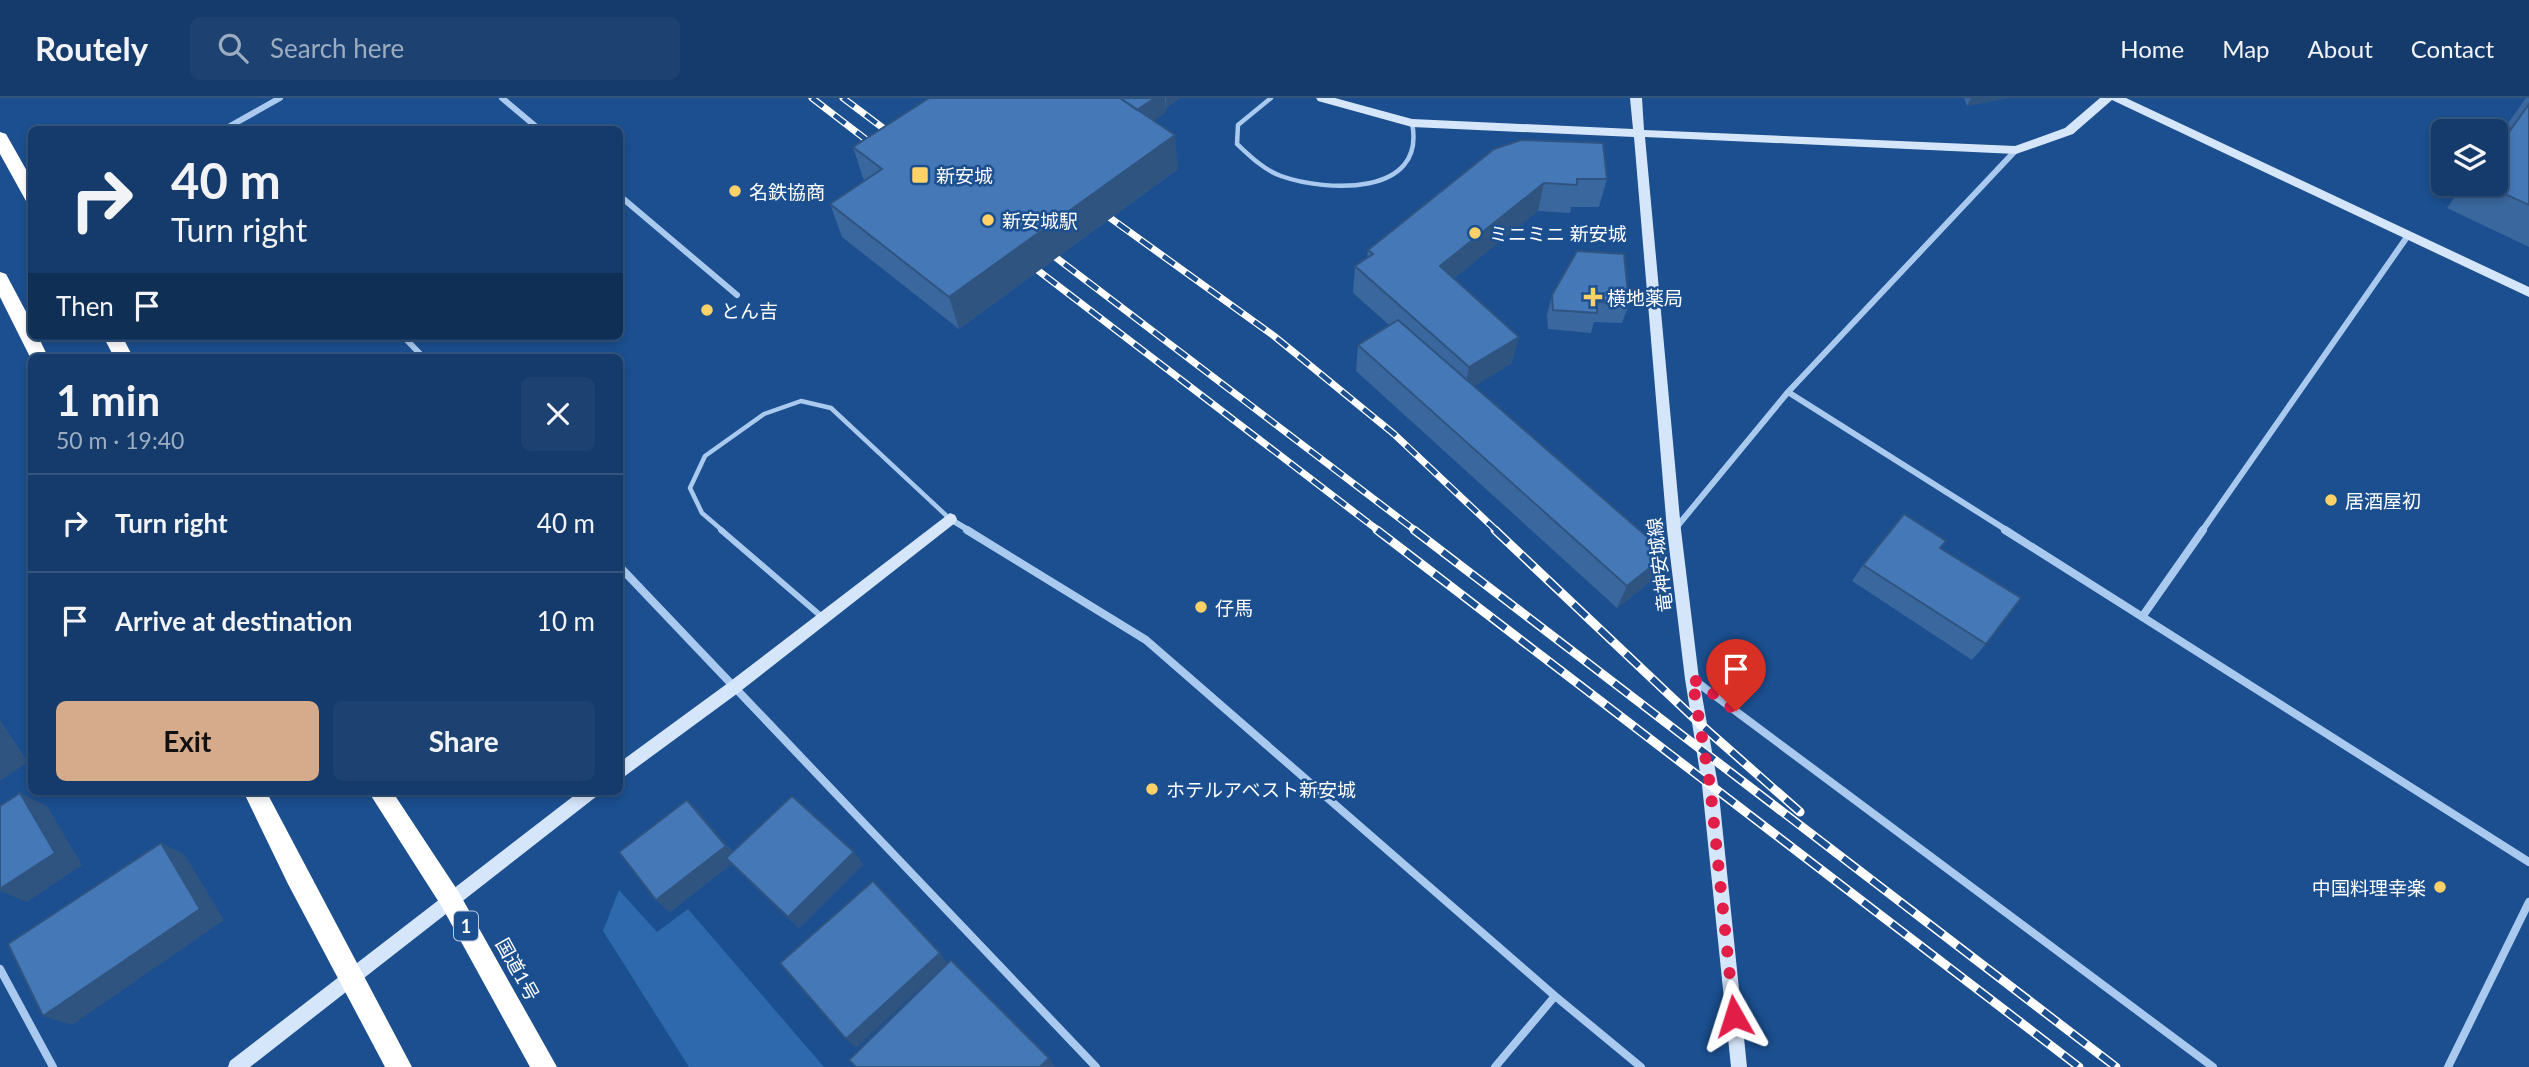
<!DOCTYPE html>
<html lang="en">
<head>
<meta charset="utf-8">
<style>
	:root { --surface:#143b6b; --page:#1d4271; --text:#f1f3f6; --muted:#9dadc1; --line:#33557e; --accent:#d6ab8b }
	body { margin:0; font-family:Lato,"Noto Sans JP",sans-serif; background:var(--page); color:var(--text); height:100vh; display:flex; flex-direction:column; font-size:26px; white-space:nowrap }
	* { box-sizing:border-box; margin:0 }
	p { font-size:23px; color:var(--muted) }
	.icon { flex:none; width:38px; height:38px; fill:none; stroke:currentColor; stroke-width:2; stroke-linecap:round; stroke-linejoin:round }
	.map { position:relative; flex:1; overflow:hidden }
	.drawer { position:absolute; left:28px; top:256px; width:595px; height:441px; display:flex; flex-direction:column; background:var(--surface); border-radius:10px; box-shadow:0 4px 10px #0003,0 0 0 2px var(--line) }
	.drawer>* { flex:none }
	.banner { position:absolute; left:28px; top:28px; width:595px; height:214px; border-radius:10px; box-shadow:0 4px 10px #0003,0 0 0 2px var(--line); background:#143b6b; color:var(--text); overflow:hidden }
	.controls { position:absolute; left:2431px; top:21px; display:grid; gap:14px }
	.controls a { display:grid; place-items:center; width:77px; height:77px; border-radius:10px; background:var(--surface); box-shadow:0 4px 10px #0003,0 0 0 2px var(--line); font-size:35px }
	.pin { position:absolute; display:grid; place-items:center; width:60px; height:60px; color:#fff; margin:-72px -30px; border-radius:50% 50% 50% 0; rotate:-45deg; box-shadow:0 0 7px #0007 }
	.pin .icon { rotate:45deg }
	.me { position:absolute; width:77px; margin:-38px; rotate:354deg; stroke-linejoin:round; filter:drop-shadow(0 0 5px #0008) }
	.turn { display:flex; align-items:center; gap:24px; height:147px; padding:0 28px; font-size:32px }
	.turn .icon { width:91px; height:91px; stroke-width:2.5 }
	.turn b { display:block; font-size:49px; line-height:60px }
	.then { display:flex; align-items:center; height:66px; padding:0 28px; background:#0003; gap:14px; font-size:26px }
	.round { display:grid; place-items:center; flex:none; width:74px; height:74px; border-radius:10px; background:var(--page) }
	.summary { display:flex; align-items:center; justify-content:space-between; height:119px; padding:0 28px }
	h1 { font-size:42px; font-weight:700; line-height:52px }
	.button { display:flex; gap:14px; margin-top:auto; padding:14px 28px }
	.button a { flex:1; height:80px; border-radius:10px; background:var(--accent); color:#111; font-size:28px; font-weight:700; line-height:80px; text-align:center }
	.button a+a { background:var(--page); color:var(--text) }
	ul { padding:0; list-style:none }
	li { display:flex; align-items:center; gap:21px; height:98px; padding:0 28px; border-top:2px solid var(--line) }
	li div { flex:1 }
	li b { display:block; font-size:26px }
	li em { font-style:normal }
	header { display:flex; align-items:center; gap:42px; box-sizing:border-box; height:98px; padding:0 35px; background:var(--surface); border-bottom:2px solid var(--line) }
	header strong { font-size:33px }
	nav { display:flex; gap:38px; margin-inline-start:auto; font-size:24px }
	.search { width:490px; height:63px; background:var(--page); display:flex; align-items:center; gap:18px; box-sizing:border-box; padding:0 24px; border-radius:10px; color:var(--muted); font-size:26px }
	.map>svg:first-child { display:block }
	.green { fill:#2e69ad }
	.lines { fill:none; stroke-linecap:round; stroke-linejoin:round }
	.lane-far1 { stroke:#a9c9ee; stroke-width:4.5 }
	.lane { stroke:#a9c9ee; stroke-width:6 }
	.street-far1 { stroke:#a9c9ee; stroke-width:6 }
	.street { stroke:#a9c9ee; stroke-width:8 }
	.secondary { fill:#d6e6fa; fill-rule:evenodd }
	.highway { fill:#fff; fill-rule:evenodd }
	.rail-far1-casing { stroke:#fff; stroke-width:7 }
	.rail-casing { stroke:#fff; stroke-width:9 }
	.rail-far1 { stroke:#1b4f8f; stroke-width:4.5; stroke-dasharray:14; stroke-linecap:butt }
	.rail { stroke:#1b4f8f; stroke-width:6; stroke-dasharray:18; stroke-linecap:butt }
	.wall { fill:#3a679d }
	.shaded-wall { fill:#305480 }
	.building { fill:#4478b7; stroke:#305480; stroke-width:2 }
	.route { stroke:#e11d48; stroke-width:12; stroke-dasharray:0 21.6 }
	.poi-dot { fill:#ffd166; stroke:#1b4f8f; stroke-width:2.5 }
	.labels { text-anchor:middle; dominant-baseline:central; stroke-width:5; stroke-linejoin:round; paint-order:stroke }
	.shield { fill:#1b4f8f; stroke:#bbcadd; stroke-width:2 }
	.shield-label { font-size:18px; font-weight:bold; fill:#fff }
	.poi-label { font-size:19px; fill:#fff; stroke:#1b4f8f; text-anchor:start }
	.street-label { font-size:19px; fill:#fff; stroke:#1b4f8f }
</style>
</head>
<body>
<header>
<strong>Routely</strong>
<div class="search"><svg class="icon" aria-label="search" viewBox="0 0 24 24"><circle cx="10" cy="10" r="6"/><path d="M15 15l6 6"/></svg>Search here</div>
<nav><a>Home</a><a>Map</a><a>About</a><a>Contact</a></nav>
</header>
<div class="map">
<svg width="2529" height="969" viewBox="0 0 2529 969">
	<rect width="100%" height="100%" fill="#1b4f8f"/>
	<!-- green -->
	<path class="green" d="M619 792 657 834 688 811 824 969H689L603 833Z"/>
	<g class="lines">
		<!-- lane-far1 -->
		<path class="lane-far1" d="M1271 0 1238 27 1237 46C1250 58 1264 72 1281 78 1326 94 1427 99 1412 25
			M723 433 702 415 690 390 705 358 764 316 801 303 831 310 950 421"/>
		<!-- lane -->
		<path class="lane" d="M721 432 822 519"/>
		<!-- street-far1 -->
		<path class="street-far1" d="M502 0 540 32
			M223 32 280 0
			M620 98 737 197
			M403 238 423 259
			M1788 294 2008 433
			M950 421 970 433
			M1675 431 1788 294 2016 52
			M2202 433 2407 139"/>
		<!-- street -->
		<path class="street" d="M967 432 1146 542 1555 898 1641 969
			M2005 432 2529 764
			M620 469 1096 969
			M2142 519 2203 432
			M1694 582 2213 969
			M0 871 53 969
			M1495 969 1555 898
			M2448 969 2529 804"/>
		<!-- secondary -->
		<path class="secondary" d="M1316 0H1335L1412 21 1633 31 1630 0H1642L1644 32 2015 48 2065 30 2100 0H2126L2529 189V199L2112 2 2073 36 2016 56 1645 39 1681 432 1699 581 1718 687 1747 969H1731L1702 687 1685 581 1667 432 1634 39 1412 29 1318 3Z
			M950 415 955 417 957 421 955 425 738 595 625 678 620 680V664L728 585Z
			M580 693H600L597 698 250 969H228L230 963Z"/>
		<!-- highway -->
		<path class="highway" d="M0 34 6 36 32 82V105L26 103 0 56Z
			M0 174 6 176 32 225V238H38L48 259H32V263L0 199Z
			M103 238H122L133 259H114Z
			M243 693H266L412 969H385L288 786Z
			M368 693H392L458 793 557 969H530L442 809Z"/>
		<defs>
			<path id="rail-far1" d="M812 0 881 53
				M843 0 899 42
				M1095 109 1274 238 1394 336 1497 433
				M1042 149 1416 433
				M1023 161 1379 433"/>
			<path id="rail" d="M1377 432 2079 969
				M1414 432 2116 969
				M1495 432 1699 625 1800 714"/>
		</defs>
		<!-- rail-far1 casing -->
		<use href="#rail-far1" class="rail-far1-casing"/>
		<!-- rail casing -->
		<use href="#rail" class="rail-casing"/>
		<!-- rail-far1 -->
		<use href="#rail-far1" class="rail-far1"/>
		<!-- rail -->
		<use href="#rail" class="rail"/>
	</g>
	<!-- wall -->
	<path class="wall" d="M929 0H1180L1166 10 1165 9 1166 14 1154 22 1178 71 959 231 842 139 830 106 864 83 853 49Z
		M1964 0H2008L1967 8Z
		M2526 0H2529V149L2447 110 2464 86H2496V42Z
		M1494 51 1607 81 1599 109H1571L1570 115 1538 113 1454 180 1512 265 1474 288 1656 479 1617 510 1356 273 1358 247 1389 227 1353 195 1355 168 1367 159 1368 152Z
		M1552 197 1629 206 1622 225 1594 224 1591 235 1548 231 1547 217Z
		M1940 450 1986 546 1972 562 1852 483 1863 467Z
		M687 702 733 754H854L863 766 799 830 731 766 670 814 656 802Z"/>
	<!-- shaded-wall -->
	<path class="shaded-wall" d="M1155 0H1165L1166 14 1133 37 1131 17Z
		M1166 0H1180L1166 10Z
		M1971 0H2008L1967 8Z
		M1175 37 1178 71 959 231 949 199Z
		M1544 85 1538 113 1436 195 1440 168Z
		M1519 239 1512 265 1464 295 1469 269Z
		M1667 456 1656 479 1617 510 1627 488Z
		M0 622 28 664 0 683Z
		M20 695 47 708 82 767 27 804 0 793Z
		M687 702 700 715 738 761 670 814 656 802Z
		M161 745 185 757 224 822 72 927 43 918Z
		M854 754 863 766 799 830 788 819Z
		M940 855 947 865 856 950 846 941Z
		M1049 960 1055 969H1040Z"/>
	<!-- building -->
	<path class="building" d="M929 0H1120L1175 37 949 199 830 106 882 71 853 49Z
		M1120 0H1155L1137 12Z
		M2529 6V107L2483 86H2496V52Z
		M1521 42 1603 45 1607 81H1577V87L1544 85 1440 168 1519 239 1469 269 1355 168 1373 156 1368 152 1494 51Z
		M1577 153 1624 156 1629 206 1597 204V215L1553 212 1552 197Z
		M1398 222 1667 456 1627 488 1358 247Z
		M1904 416 1946 443 1940 450 2021 500 1986 546 1863 467Z
		M20 695 55 755 0 791V708Z
		M792 698 854 754 788 819 726 760Z
		M687 702 726 748 656 802 619 754Z
		M161 745 200 811 43 918 8 846Z
		M873 783 940 855 846 941 780 865Z
		M951 862 1049 960 1040 969H856L849 962Z"/>
	<g class="lines">
		<!-- route -->
		<path class="route" d="M1734 918 1710 687 1692 580 1736 613"/>
	</g>
	<!-- markers -->
	<g class="poi-dot">
		<rect x="911" y="68" width="18" height="18" rx="3.5"/>
		<circle cx="735" cy="93" r="7"/>
		<circle cx="988" cy="122" r="7"/>
		<circle cx="1475" cy="135" r="7"/>
		<path d="M1589.5 188.5h7v7h7v7h-7v7h-7v-7h-7v-7h7z"/>
		<circle cx="707" cy="212" r="7"/>
		<circle cx="2331" cy="402" r="7"/>
		<circle cx="1201" cy="509" r="7"/>
		<circle cx="1152" cy="691" r="7"/>
		<circle cx="2440" cy="789" r="7"/>
	</g>
	<g class="labels">
		<!-- shield labels -->
		<rect class="shield" x="454" y="813.5" width="24" height="29" rx="5"/>
		<g class="shield-label">
			<text x="466" y="828">1</text>
		</g>
		<!-- poi labels -->
		<g class="poi-label">
			<text x="936" y="77">新安城</text>
			<text x="749" y="93">名鉄協商</text>
			<text x="1002" y="122">新安城駅</text>
			<text x="1489" y="135">ミニミニ 新安城</text>
			<text x="1607" y="199">横地薬局</text>
			<text x="721" y="212">とん吉</text>
			<text x="2345" y="402">居酒屋初</text>
			<text x="1215" y="509">仔馬</text>
			<text x="1166" y="691">ホテルアベスト新安城</text>
			<text x="2426" y="789" text-anchor="end">中国料理幸楽</text>
		</g>
		<!-- street labels -->
		<g class="street-label">
			<text transform="translate(1659 467) rotate(-97)">竜神安城線</text>
			<text transform="translate(518 871) rotate(61)">国道1号</text>
		</g>
	</g>
</svg>
<div class="controls">
<a><svg class="icon" aria-label="layers" viewBox="0 0 24 24"><path d="M12 4l9 5-9 5-9-5zM3 14l9 5 9-5"/></svg></a>
</div>
<div class="pin" style="left:1736px;top:613px;background:#d93025"><svg class="icon" aria-label="arrive" viewBox="0 0 24 24"><path d="M6 21V4h12l-3 4 3 4H6"/></svg></div>
<svg class="me" style="left:1734px;top:918px" viewBox="-20 -20 40 40"><path d="M0-17L14 15 0 8-14 15z" fill="#e11d48" stroke="#fff" stroke-width="4"/></svg>
<div class="banner">
<div class="turn"><svg class="icon" aria-label="right" viewBox="0 0 24 24"><path d="M7 20v-9h11M14 6l5 5-5 5"/></svg><div><b>40 m</b>Turn right</div></div>
<div class="then">Then<svg class="icon" aria-label="arrive" viewBox="0 0 24 24"><path d="M6 21V4h12l-3 4 3 4H6"/></svg></div>
</div>
<section class="drawer">
<div class="summary"><div><h1>1 min</h1><p>50 m · 19:40</p></div><a class="round"><svg class="icon" aria-label="close" viewBox="0 0 24 24"><path d="M6 6l12 12M18 6L6 18"/></svg></a></div>
<ul>
<li><svg class="icon" aria-label="right" viewBox="0 0 24 24"><path d="M7 20v-9h11M14 6l5 5-5 5"/></svg><div><b>Turn right</b></div><em>40 m</em></li>
<li><svg class="icon" aria-label="arrive" viewBox="0 0 24 24"><path d="M6 21V4h12l-3 4 3 4H6"/></svg><div><b>Arrive at destination</b></div><em>10 m</em></li>
</ul>
<div class="button"><a>Exit</a><a>Share</a></div>
</section>
</div>
</body>
</html>
